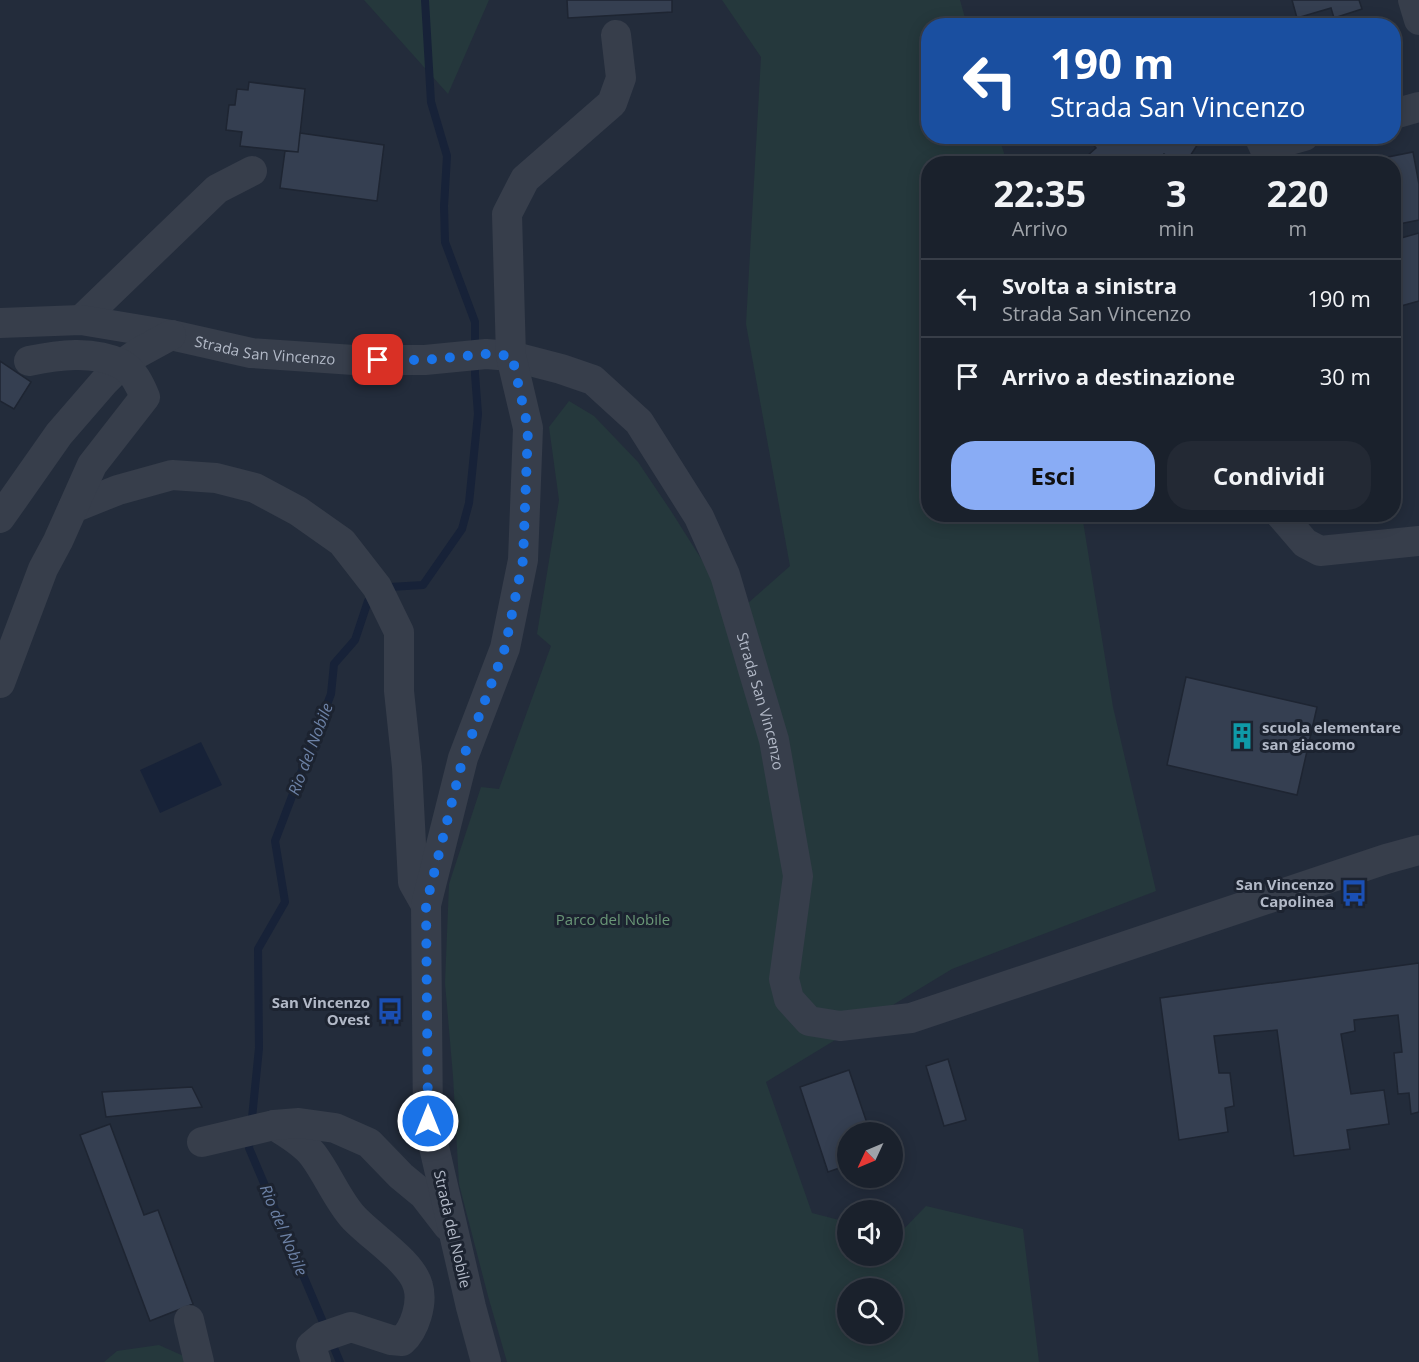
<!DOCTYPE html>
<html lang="it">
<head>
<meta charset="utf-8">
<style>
	:root { --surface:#1a212c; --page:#232934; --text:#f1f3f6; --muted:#9fa3a9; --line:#383e48; --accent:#89acf5 }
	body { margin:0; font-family:"Open Sans",sans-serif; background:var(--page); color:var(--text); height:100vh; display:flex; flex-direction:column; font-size:22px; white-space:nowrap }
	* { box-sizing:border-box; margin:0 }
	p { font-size:20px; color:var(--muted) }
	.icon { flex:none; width:33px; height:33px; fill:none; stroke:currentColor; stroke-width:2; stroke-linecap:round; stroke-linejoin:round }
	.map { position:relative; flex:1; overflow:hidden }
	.sheet { position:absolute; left:921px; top:156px; width:480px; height:366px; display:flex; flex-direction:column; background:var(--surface); border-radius:24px; box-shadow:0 3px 15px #0003,0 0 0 2px var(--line) }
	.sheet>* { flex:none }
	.hud { position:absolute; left:921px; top:18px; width:480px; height:126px; border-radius:24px; box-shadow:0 3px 15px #0003,0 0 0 2px var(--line); background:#1a4fa0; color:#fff; overflow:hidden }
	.needle { width:39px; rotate:226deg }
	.buttons { position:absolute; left:837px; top:1122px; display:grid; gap:12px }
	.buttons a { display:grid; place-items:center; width:66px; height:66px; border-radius:50%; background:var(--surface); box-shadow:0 3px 15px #0003,0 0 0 2px var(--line); font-size:30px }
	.pin { position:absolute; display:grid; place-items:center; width:51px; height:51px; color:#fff; margin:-26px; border-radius:12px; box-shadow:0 3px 9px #0006 }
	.me { position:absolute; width:66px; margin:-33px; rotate:0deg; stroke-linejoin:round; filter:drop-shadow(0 0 4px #0008) }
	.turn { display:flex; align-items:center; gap:21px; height:126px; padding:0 30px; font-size:27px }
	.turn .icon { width:78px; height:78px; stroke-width:2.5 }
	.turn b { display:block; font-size:42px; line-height:51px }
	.eta { display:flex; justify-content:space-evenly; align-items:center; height:102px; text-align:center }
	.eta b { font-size:36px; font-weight:700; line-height:42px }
	.button { display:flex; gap:12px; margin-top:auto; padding:12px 30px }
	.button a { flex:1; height:69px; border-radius:24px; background:var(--accent); color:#111; font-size:24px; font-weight:700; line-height:69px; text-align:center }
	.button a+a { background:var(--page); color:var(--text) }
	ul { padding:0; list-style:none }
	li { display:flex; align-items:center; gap:18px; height:78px; padding:0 30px; border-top:2px solid var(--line) }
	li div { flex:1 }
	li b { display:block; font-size:22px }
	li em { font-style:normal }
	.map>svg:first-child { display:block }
	.green { fill:#25383c; fill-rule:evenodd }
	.water { fill:#172238 }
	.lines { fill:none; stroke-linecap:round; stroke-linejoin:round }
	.stream { stroke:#172238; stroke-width:8 }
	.building { fill:#353f51; stroke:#1e2532; stroke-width:1.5 }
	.minor { stroke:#373e4b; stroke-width:30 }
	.route { stroke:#1a73e8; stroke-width:10; stroke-dasharray:0 18 }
	.labels { text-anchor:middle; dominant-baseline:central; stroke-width:6; stroke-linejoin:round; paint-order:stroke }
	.street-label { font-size:15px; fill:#b2b9c7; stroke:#1c2330 }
	.poi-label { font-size:15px; font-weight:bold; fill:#b2b9c7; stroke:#1c2330; text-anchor:end }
	.park-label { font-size:15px; fill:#6a9777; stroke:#1c2330 }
	.water-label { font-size:16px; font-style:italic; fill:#6c81a5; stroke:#1c2330 }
</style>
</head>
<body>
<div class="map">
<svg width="1419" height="1362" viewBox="0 0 1419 1362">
	<rect width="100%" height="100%" fill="#232c3b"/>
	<!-- green -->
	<path class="green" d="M364 0H489L448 94Z
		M722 0H960L967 25 928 26V136L999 137 1007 163 928 164V514L1082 515 1113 707 1156 891 952 969 766 1082 812 1213 847 1222 848 1256H892L893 1232 899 1234 926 1206 1023 1229 1039 1362H507L488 1296 459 1184 453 1076 445 983 449 884 481 787 499 789 551 646 537 634 559 500 549 427 569 401 594 416 638 462 671 511 724 595 730 619 790 566 746 324 761 57ZM848 1288H892V1334H848Z
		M159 1345 188 1358 189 1362H104L117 1351Z"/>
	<!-- water -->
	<path class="water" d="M201 742 222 785 160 813 140 770Z"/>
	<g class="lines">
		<!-- stream -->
		<path class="stream" d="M340 1362 249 1148 259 1048 258 949 285 902 275 841 331 694 334 664 355 640 368 601 390 587 423 585 462 529 469 503 478 414 475 374V322L445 242 444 206 447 156 431 102 425 0"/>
	</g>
	<!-- building -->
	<path class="building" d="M567 0H672V12L568 18Z
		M1292 0H1359L1362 9 1334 18 1331 8 1297 18Z
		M249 82 305 89 298 152 240 146 242 132 226 130 229 105H235L237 89 248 90Z
		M300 133 384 145 377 201 280 188 285 151 298 152Z
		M1097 136H1203L1185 164H1177L1164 154 1154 164H1078L1096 148 1091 142Z
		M1413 152 1419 184V220L1394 225V164H1353Z
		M1419 233V301L1401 306 1394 276V240Z
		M0 361 31 382 14 409 0 401Z
		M1186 677 1317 707 1297 795 1167 765Z
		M1419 963V1112L1411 1114 1409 1093 1398 1094 1394 1053 1402 1052 1398 1015 1354 1020 1355 1031 1341 1034 1351 1094 1384 1090 1389 1124 1347 1130 1350 1149 1294 1156 1277 1030 1214 1036 1219 1073H1230L1234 1106 1225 1108 1228 1132 1179 1140 1160 998Z
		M948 1059 966 1120 944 1126 926 1066Z
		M849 1070 870 1132H848V1165L828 1172 800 1087Z
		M192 1087 202 1107 106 1117 102 1092Z
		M110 1124 144 1215 158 1210 193 1304 150 1321 80 1135Z"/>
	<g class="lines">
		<!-- minor -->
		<g class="minor">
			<path d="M1413 0 1419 20"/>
			<path d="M1394 114 1419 107"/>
			<path d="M1259 136 1264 147 1304 136"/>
			<path d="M81 320 217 189 252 171"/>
			<path id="s1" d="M0 323 81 320 171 335 251 353 354 360H425L486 354 511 356 561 369 593 380 639 422 699 517 725 575 774 740 798 876 784 979 789 999 809 1021 840 1026 911 1018 1386 859 1419 850"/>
			<path d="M73 508 118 490 172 475 216 478 255 488 298 511 342 542 377 587 399 632V691L407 767 413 882 426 905"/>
			<path d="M1280 514 1305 543 1320 551 1419 541"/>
			<path d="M0 518 59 434 104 382 122 364 138 353 171 335"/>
			<path d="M0 683 43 569 58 541 92 465 145 397C140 385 133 370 121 364 93 350 58 355 29 361"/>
			<path d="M274 1125C288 1134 303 1142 313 1155 328 1175 337 1199 353 1217 370 1236 412 1262 418 1286 423 1303 415 1329 402 1341L391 1340 351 1327 322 1337 311 1346 316 1362"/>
			<path d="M202 1142 274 1125 299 1123 335 1128 369 1143 401 1176 424 1195 448 1226"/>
			<path d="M189 1320 199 1362"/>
			<path d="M486 1362 471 1307 428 1121 426 905 463 758 505 648 523 560 528 428 511 356 507 214 525 179 612 103 621 78 616 35"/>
		</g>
	</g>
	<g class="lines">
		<!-- route -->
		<path class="route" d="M378 360H425L486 354 512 356 528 428 523 560 505 648 463 758 426 905 428 1121"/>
	</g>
	<!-- icons -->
	<defs>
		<symbol id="building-bare" viewBox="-9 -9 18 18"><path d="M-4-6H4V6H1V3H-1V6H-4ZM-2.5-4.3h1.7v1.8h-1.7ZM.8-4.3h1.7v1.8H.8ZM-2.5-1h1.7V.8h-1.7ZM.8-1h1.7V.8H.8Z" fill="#0f9aa8" stroke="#1c2330" stroke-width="2.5" paint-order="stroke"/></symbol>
		<symbol id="bus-bare" viewBox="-9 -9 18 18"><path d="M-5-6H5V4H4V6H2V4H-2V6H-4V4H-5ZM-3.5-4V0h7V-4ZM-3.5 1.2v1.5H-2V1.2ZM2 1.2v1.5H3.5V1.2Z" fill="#1a4fb4" stroke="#1c2330" stroke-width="2.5" paint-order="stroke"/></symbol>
	</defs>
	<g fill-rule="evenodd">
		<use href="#building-bare" x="1223" y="717" width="38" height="38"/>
		<use href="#bus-bare" x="1335" y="874" width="38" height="38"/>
		<use href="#bus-bare" x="371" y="992" width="38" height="38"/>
	</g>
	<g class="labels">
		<!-- street labels -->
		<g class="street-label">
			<text stroke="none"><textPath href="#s1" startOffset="268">Strada San Vincenzo</textPath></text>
			<text stroke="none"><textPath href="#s1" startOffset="970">Strada San Vincenzo</textPath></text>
			<text transform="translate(453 1229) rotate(77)">Strada del Nobile</text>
		</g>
		<!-- poi labels -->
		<g class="poi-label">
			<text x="1262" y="727" text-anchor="start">scuola elementare<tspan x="1262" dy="17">san giacomo</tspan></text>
			<text x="1334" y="884">San Vincenzo<tspan x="1334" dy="17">Capolinea</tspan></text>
			<text x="370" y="1002">San Vincenzo<tspan x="370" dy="17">Ovest</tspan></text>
		</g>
		<!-- park labels -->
		<g class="park-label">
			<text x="613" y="919">Parco del Nobile</text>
		</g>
		<!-- water labels -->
		<g class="water-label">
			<text transform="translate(310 749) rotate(-69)">Rio del Nobile</text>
			<text transform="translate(284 1230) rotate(67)">Rio del Nobile</text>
		</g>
	</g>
</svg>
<div class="buttons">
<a><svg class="needle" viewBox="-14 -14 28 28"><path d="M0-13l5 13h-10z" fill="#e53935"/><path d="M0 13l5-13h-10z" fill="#9fa3a9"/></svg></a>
<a><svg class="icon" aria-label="sound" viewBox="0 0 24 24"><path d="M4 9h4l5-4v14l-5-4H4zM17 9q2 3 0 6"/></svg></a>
<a><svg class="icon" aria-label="search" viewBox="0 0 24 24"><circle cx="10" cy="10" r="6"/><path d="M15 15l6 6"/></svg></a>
</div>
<div class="pin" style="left:378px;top:360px;background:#d93025"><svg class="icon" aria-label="arrive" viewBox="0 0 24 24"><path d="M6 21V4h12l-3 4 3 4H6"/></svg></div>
<svg class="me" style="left:428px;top:1121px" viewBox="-20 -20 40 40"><circle r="17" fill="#1a73e8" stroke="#fff" stroke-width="3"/><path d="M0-11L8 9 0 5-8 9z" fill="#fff"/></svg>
<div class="hud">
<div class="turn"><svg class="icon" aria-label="left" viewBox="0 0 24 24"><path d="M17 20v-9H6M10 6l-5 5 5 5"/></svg><div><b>190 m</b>Strada San Vincenzo</div></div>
</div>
<section class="sheet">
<div class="eta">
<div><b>22:35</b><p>Arrivo</p></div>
<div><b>3</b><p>min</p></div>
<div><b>220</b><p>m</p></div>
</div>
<ul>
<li><svg class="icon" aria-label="left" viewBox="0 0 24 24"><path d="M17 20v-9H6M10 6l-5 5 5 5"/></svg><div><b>Svolta a sinistra</b><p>Strada San Vincenzo</p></div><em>190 m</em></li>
<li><svg class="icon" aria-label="arrive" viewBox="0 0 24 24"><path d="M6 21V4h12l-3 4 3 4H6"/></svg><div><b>Arrivo a destinazione</b></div><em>30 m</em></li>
</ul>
<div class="button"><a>Esci</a><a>Condividi</a></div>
</section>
</div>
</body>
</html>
